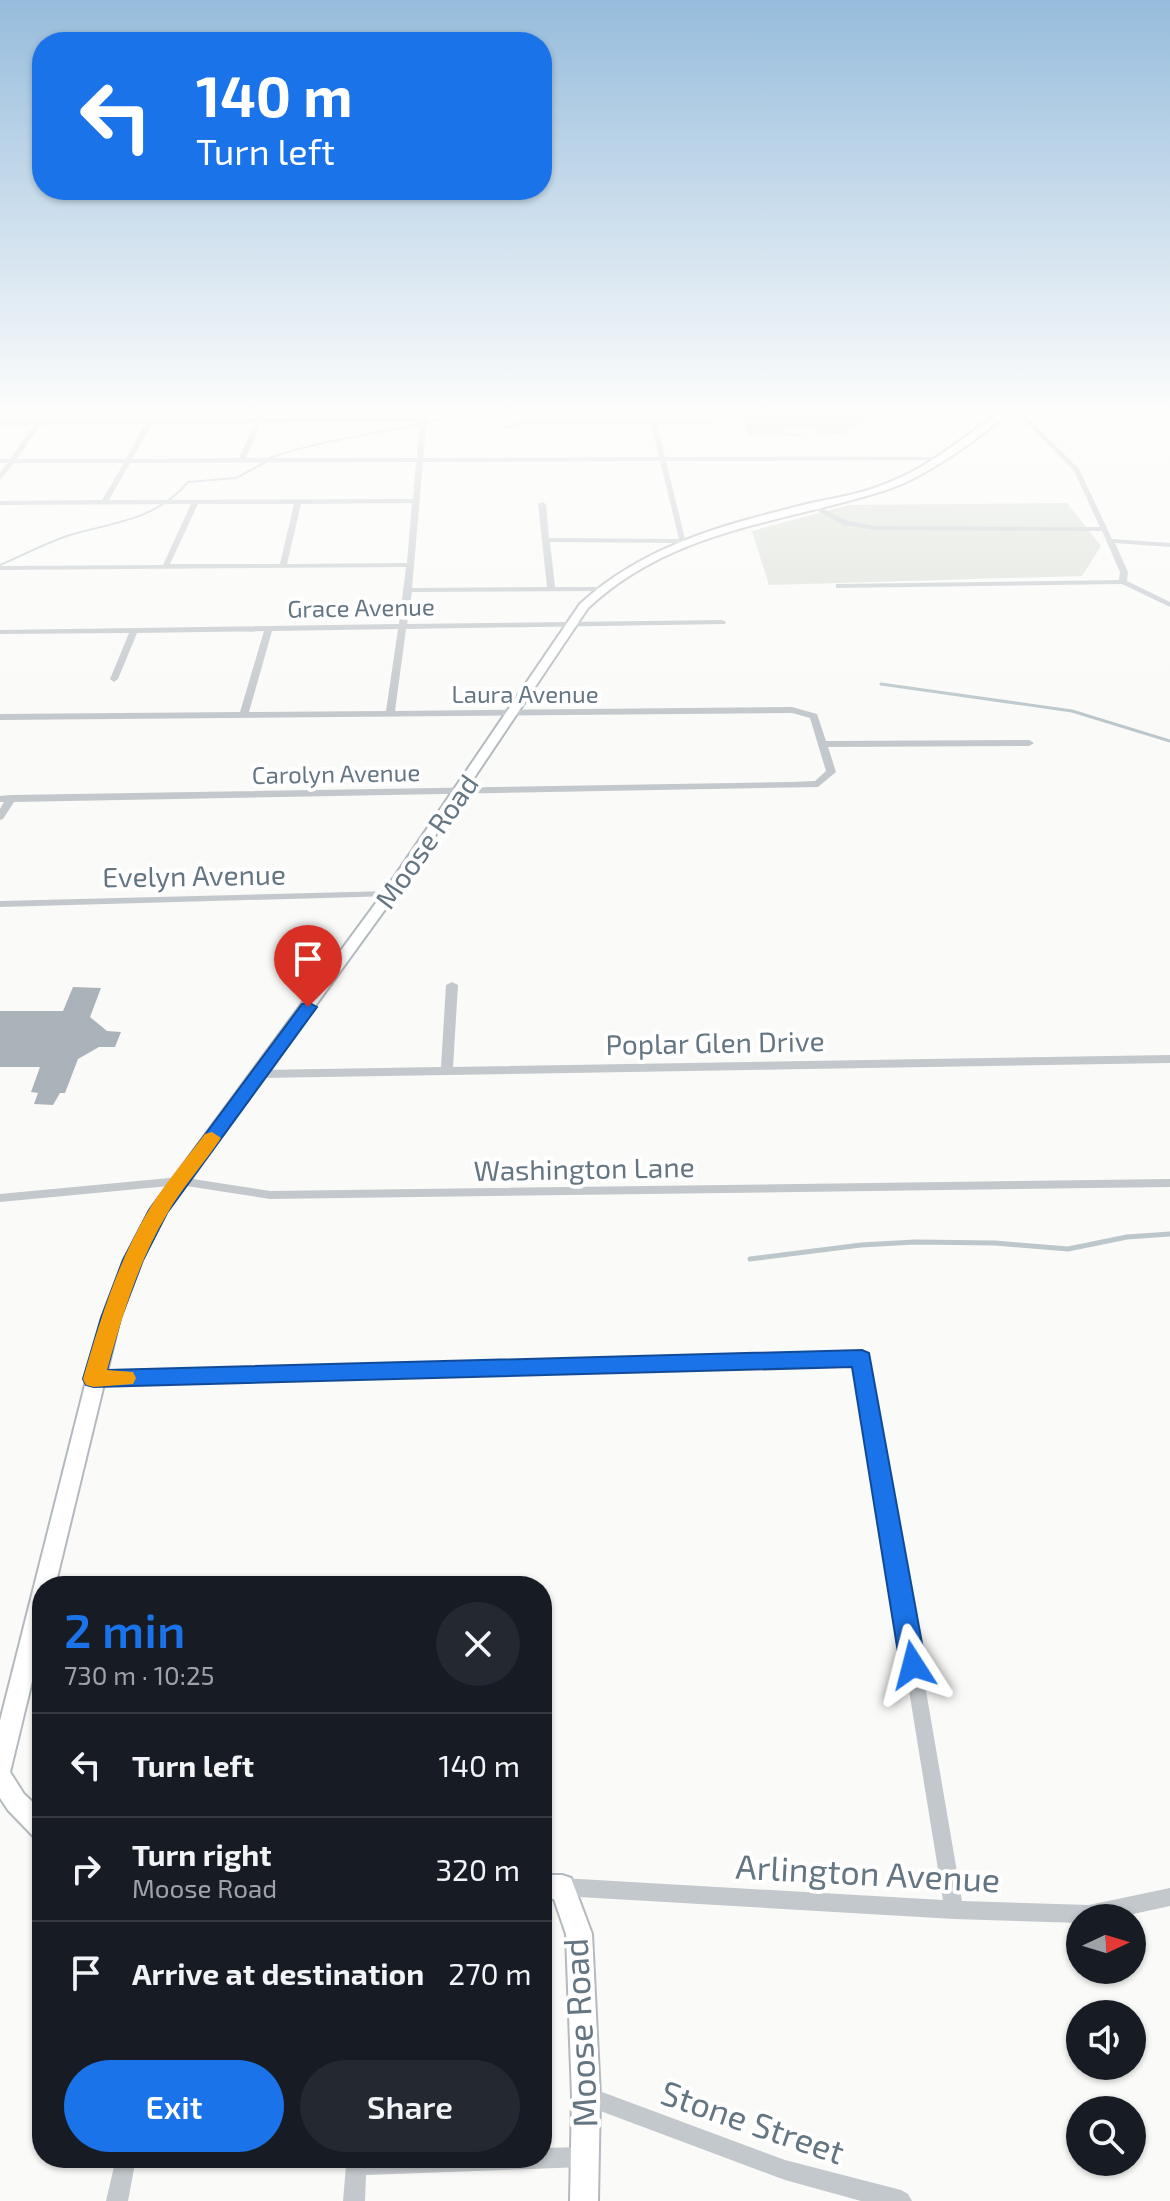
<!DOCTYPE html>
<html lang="en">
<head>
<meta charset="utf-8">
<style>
	:root { --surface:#171b24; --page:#242831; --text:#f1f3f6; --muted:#9ea1a6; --line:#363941; --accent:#1a73e8 }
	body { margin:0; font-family:"Exo 2",sans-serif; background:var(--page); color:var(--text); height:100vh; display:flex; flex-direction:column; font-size:30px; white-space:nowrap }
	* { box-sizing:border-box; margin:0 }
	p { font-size:26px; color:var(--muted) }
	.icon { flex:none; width:44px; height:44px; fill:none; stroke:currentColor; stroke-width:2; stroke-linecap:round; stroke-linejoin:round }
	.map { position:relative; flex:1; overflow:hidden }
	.details { position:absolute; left:32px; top:1576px; width:520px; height:592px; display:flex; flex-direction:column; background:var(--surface); border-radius:32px; box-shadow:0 2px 6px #0004 }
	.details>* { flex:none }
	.top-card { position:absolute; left:32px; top:32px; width:520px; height:168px; border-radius:32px; box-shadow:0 2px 6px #0004; background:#1a73e8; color:#fff; overflow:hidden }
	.needle { width:52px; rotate:86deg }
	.controls { position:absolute; left:1066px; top:1904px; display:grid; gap:16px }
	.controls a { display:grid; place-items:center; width:80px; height:80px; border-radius:50%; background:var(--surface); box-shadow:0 2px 6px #0004; font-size:40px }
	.pin { position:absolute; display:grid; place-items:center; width:68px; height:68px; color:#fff; margin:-82px -34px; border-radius:50% 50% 50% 0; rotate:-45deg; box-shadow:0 0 8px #0007 }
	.pin .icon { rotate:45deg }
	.me { position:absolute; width:88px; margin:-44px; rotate:351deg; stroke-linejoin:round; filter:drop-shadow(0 0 6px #0008) }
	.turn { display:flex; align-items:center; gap:28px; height:168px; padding:0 32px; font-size:36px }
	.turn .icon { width:104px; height:104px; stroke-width:2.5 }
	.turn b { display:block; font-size:56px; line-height:68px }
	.round { display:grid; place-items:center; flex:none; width:84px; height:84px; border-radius:42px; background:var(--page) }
	.overview { display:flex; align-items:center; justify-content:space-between; height:136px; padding:0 32px }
	h1 { font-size:48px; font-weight:600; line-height:60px; color:var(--accent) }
	.cta { display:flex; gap:16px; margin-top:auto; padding:16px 32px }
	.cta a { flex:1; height:92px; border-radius:48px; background:var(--accent); color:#fff; font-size:32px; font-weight:600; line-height:92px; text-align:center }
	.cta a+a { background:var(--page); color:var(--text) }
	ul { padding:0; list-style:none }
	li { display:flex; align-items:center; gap:24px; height:104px; padding:0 32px; border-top:2px solid var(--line) }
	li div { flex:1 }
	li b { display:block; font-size:30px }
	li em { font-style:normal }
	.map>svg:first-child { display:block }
	.green { fill:#dadfd7 }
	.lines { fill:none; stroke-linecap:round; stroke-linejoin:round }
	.stream-far2 { stroke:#bbc7cb; stroke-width:2 }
	.stream-far1 { stroke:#bbc7cb; stroke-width:3 }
	.stream { stroke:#bbc7cb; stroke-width:5 }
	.building { fill:#aab3b9 }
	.secondary-casing { stroke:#b3babf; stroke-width:4 }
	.street { fill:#c3c8cc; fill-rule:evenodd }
	.secondary { fill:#fff; fill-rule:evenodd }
	.route { fill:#1a73e8; stroke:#114b97; stroke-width:2 }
	.slow { fill:#f59e0b }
	.labels { text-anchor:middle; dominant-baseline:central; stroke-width:8; stroke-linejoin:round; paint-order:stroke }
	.far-street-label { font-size:24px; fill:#657683; stroke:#fff }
	.street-label { font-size:28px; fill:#657683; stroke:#fff }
	.near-street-label { font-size:34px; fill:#657683; stroke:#fff }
</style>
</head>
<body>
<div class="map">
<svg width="1170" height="2201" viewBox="0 0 1170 2201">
	<rect width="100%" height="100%" fill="#fafaf8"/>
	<!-- green -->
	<path class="green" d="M743 412H865C859 436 837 435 817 435L815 427 784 428 785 432 810 436H747Z
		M1067 503 1101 546 1082 576 769 585 752 531 849 505Z"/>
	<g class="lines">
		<!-- stream-far2 -->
		<path class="stream-far2" d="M269 458C332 436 399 433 463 412
			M0 565C23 555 46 543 70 535 115 522 156 520 188 482L236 478 266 462"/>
		<!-- stream-far1 -->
		<path class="stream-far1" d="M881 684 1072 711 1170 741"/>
		<!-- stream -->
		<path class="stream" d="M750 1259 861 1245 915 1242 995 1243 1068 1249 1127 1237 1170 1234"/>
	</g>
	<!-- building -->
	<path class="building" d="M73 987 101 988 90 1017 107 1031 121 1032 115 1047H99L78 1059 65 1093H60L53 1105 34 1104 38 1093 31 1092 40 1067H0V1011H63Z"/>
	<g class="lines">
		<defs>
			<path id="secondary" d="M1000 412H1009C980 438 923 479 886 490 780 524 674 528 588 608L394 897 166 1212 142 1260 120 1318 55 1586H42V1640L10 1772 24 1794 42 1811V1840L33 1836 8 1810 0 1798V1721L102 1318 124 1260 153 1206 384 892 580 604C645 544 727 524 811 503 835 498 860 494 882 485 926 470 962 438 1000 412Z
				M542 1875H562L571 1878 592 1934 600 2096 598 2201H570L572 2096 566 1934 554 1899H542Z"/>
		</defs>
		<!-- secondary casing -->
		<use href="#secondary" class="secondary-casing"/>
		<!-- street -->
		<path class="street" d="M43 412H49L43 421 147 420 152 412H158L154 420 257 419 260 412H266L263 419 421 418V415L424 413 427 415V420L423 458 659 457 651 424H523L506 429 503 427 523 420H650L648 412H654L656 420H710L713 422 710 424H657L665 457H944L945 458 942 460 666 461 686 543 550 542 555 587H598L602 589 601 591 412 592 407 624 722 620 726 622 725 624 406 629 395 711 792 707 817 714 826 741 1029 740 1034 743 1029 746 828 747 836 772 818 787 14 802 3 819 0 820V809L4 802H0V796L11 795 790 782 815 781 826 771 810 718 792 713 0 720V714L240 712 264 631 137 633 118 679 114 682 110 679 129 633 0 634V630L399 624 406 567 0 570V566L163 565 191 504 0 505V501L102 500 124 463H14L0 480V473L7 463H0V459H10L34 425H0V421H37ZM420 422 417 458H246L261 423ZM255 423 239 458 132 459 152 424ZM145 424 126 459H17L40 425ZM660 461 679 539 549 538 546 504 542 502 538 504 547 587 412 588 423 462ZM416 462 413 499 109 500 130 463ZM412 503 407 563 287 564 301 504ZM198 504H294L280 564H170ZM398 629 386 711 249 712 272 631Z
			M1016 412H1022L1079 469 1112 539 1170 543V547L1115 543 1128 572 1127 581 1170 602V607L1122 584 836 588V584H839L1119 580 1120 572 1102 531 875 530 843 525 811 507 817 506 848 521 875 526 1100 527 1074 471Z
			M389 891 393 892 394 894 393 896 0 907V901Z
			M452 982 458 985 453 1067 1170 1055V1063L260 1078 254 1074 260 1070 441 1067 446 985Z
			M180 1177 270 1191 1170 1179V1187L270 1199 180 1185 0 1202V1194Z
			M862 1353 867 1354 869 1358 962 1901 1089 1905 1170 1888V1906L1115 1918H1080V1923L954 1919 562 1896 555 1894 553 1887 555 1880 562 1878 943 1900 856 1364 94 1384 89 1383 87 1379 89 1375 94 1374Z
			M586 2086 785 2160 901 2190 908 2194 912 2201H861L785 2180 579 2103 576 2096 579 2089Z
			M584 2147 591 2150 594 2157 591 2164 584 2167 366 2175 365 2201H343L346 2165 348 2158H542V2148Z
			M116 2158H136L128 2201H106Z"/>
		<!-- secondary -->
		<use href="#secondary" class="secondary"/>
	</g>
	<!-- sky -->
	<linearGradient id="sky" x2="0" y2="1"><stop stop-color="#96bcdc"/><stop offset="0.57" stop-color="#fdfdfc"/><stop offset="1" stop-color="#fdfdfc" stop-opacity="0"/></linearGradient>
	<rect width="1170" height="720" fill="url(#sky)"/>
	<!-- route -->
	<path class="route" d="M308 1002 317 1007 167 1213 143 1260 121 1318 107 1370 862 1350 869 1353 926 1665 922 1673 913 1676 904 1673 900 1665 852 1367 94 1387 86 1385 83 1379 101 1318 123 1260 149 1210 302 1004Z"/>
	<!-- slow -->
	<path class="slow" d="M212 1132 221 1138C204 1164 182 1187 167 1214 138 1262 122 1317 107 1370L133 1372 136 1378 133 1384 94 1387 86 1385 83 1379C100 1320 118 1261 150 1208 166 1182 187 1158 205 1134Z"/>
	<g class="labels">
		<!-- far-street labels -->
		<g class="far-street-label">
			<text transform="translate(361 607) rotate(-1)">Grace Avenue</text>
			<text x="525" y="693">Laura Avenue</text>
			<text transform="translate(336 773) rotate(-1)">Carolyn Avenue</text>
		</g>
		<!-- street labels -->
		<g class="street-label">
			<text transform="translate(426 841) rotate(-55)">Moose Road</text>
			<text transform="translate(194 875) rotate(-1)">Evelyn Avenue</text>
			<text transform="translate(715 1042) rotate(-1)">Poplar Glen Drive</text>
			<text transform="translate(584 1168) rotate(-1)">Washington Lane</text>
		</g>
		<!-- near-street labels -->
		<g class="near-street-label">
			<text transform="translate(868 1872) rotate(3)">Arlington Avenue</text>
			<text transform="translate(579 2033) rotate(-93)">Moose Road</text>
			<text transform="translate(753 2121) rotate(19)">Stone Street</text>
		</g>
	</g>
</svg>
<div class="controls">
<a><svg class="needle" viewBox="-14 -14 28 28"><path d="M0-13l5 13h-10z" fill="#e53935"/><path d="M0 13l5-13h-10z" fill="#9ea1a6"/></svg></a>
<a><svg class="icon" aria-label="sound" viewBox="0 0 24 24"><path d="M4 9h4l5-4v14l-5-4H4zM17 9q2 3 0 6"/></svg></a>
<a><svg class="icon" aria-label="search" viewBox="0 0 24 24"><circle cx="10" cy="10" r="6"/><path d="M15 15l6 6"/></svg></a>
</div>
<div class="pin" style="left:308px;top:1007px;background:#d93025"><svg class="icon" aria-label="arrive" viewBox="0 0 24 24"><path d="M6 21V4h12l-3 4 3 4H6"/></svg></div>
<svg class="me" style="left:913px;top:1665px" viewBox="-20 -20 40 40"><path d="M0-17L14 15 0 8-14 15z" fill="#1a73e8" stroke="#fff" stroke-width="4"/></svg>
<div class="top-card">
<div class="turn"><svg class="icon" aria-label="left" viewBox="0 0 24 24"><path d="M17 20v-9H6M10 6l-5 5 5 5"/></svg><div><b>140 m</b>Turn left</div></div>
</div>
<section class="details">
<div class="overview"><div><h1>2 min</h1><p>730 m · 10:25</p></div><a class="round"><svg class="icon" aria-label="close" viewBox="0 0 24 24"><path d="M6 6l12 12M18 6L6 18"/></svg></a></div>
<ul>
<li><svg class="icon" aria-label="left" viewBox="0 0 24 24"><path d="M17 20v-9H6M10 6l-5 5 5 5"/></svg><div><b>Turn left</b></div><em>140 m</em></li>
<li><svg class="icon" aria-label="right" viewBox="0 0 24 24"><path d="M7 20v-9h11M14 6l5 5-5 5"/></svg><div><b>Turn right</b><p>Moose Road</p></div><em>320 m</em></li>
<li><svg class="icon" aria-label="arrive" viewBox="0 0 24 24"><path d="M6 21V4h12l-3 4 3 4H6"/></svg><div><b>Arrive at destination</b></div><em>270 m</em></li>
</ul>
<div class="cta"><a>Exit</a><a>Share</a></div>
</section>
</div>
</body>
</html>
